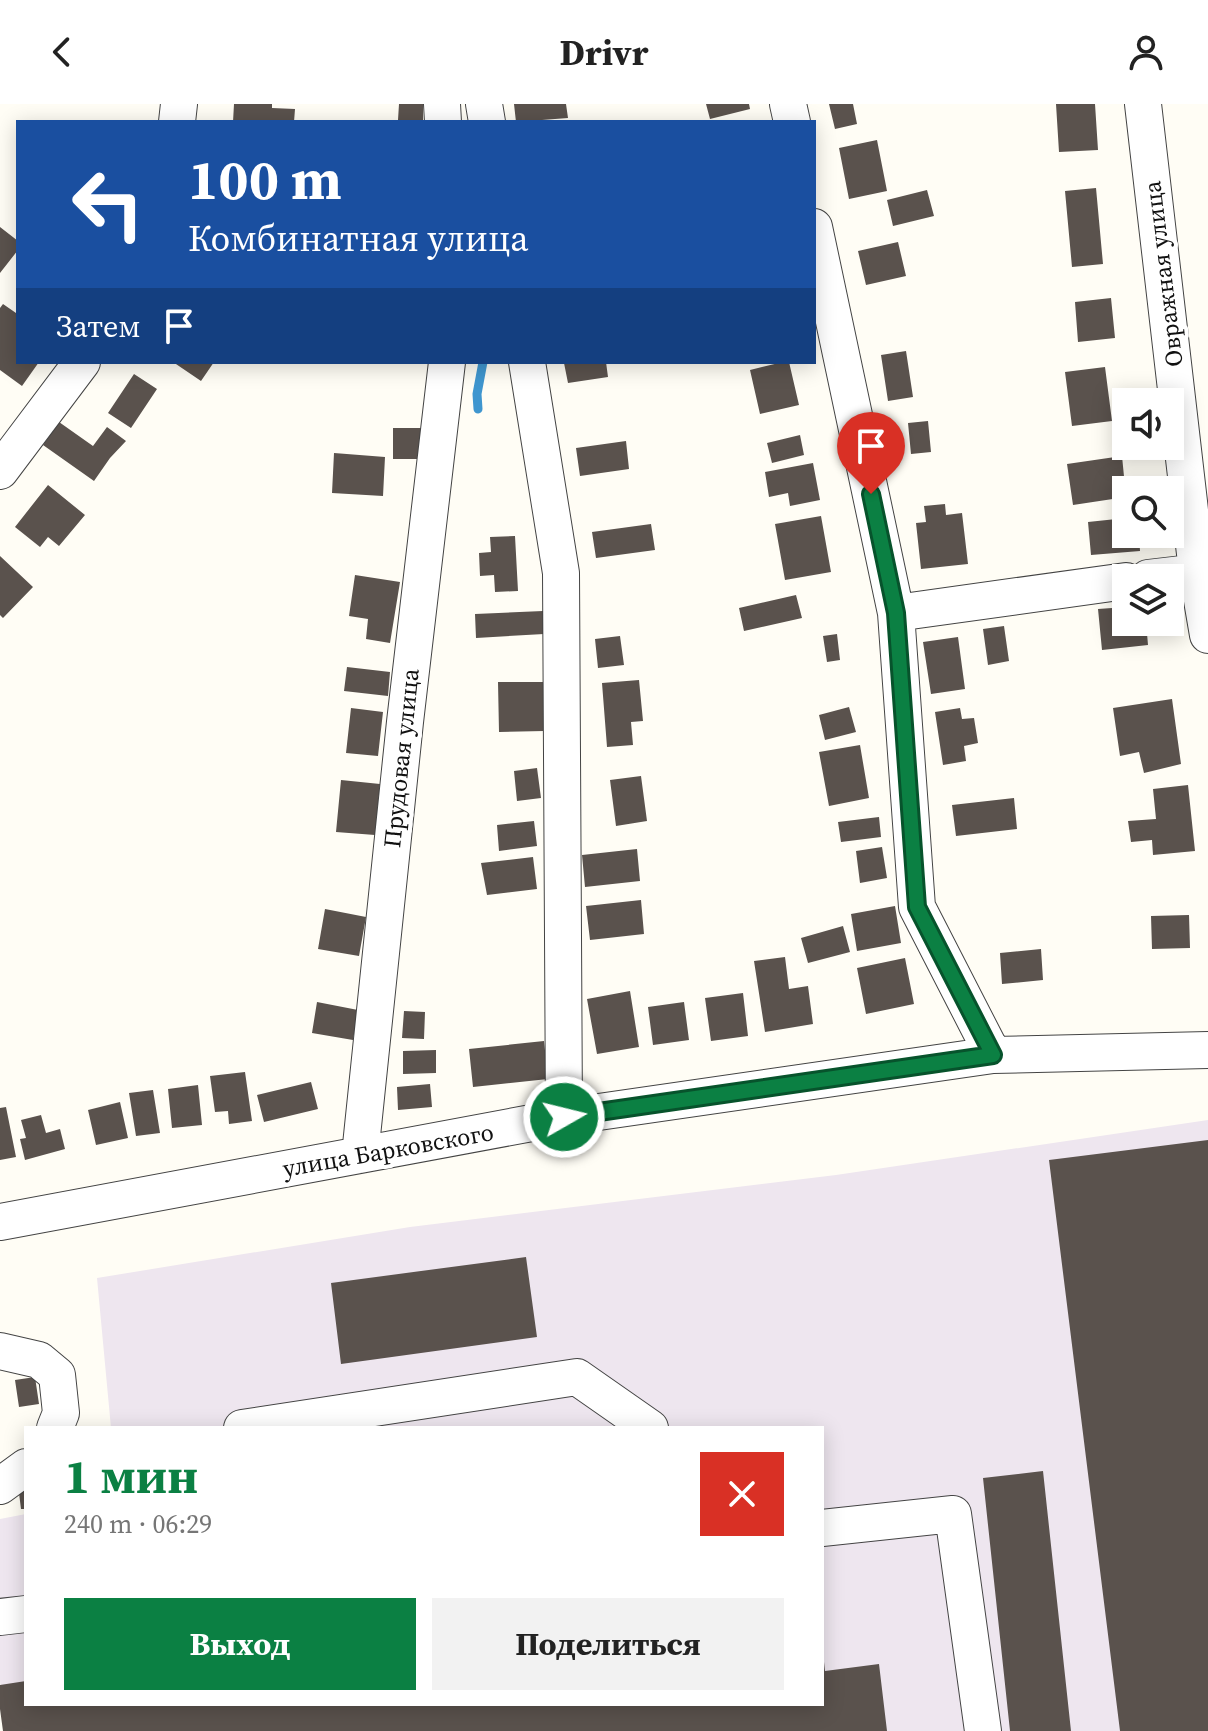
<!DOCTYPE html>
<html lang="ru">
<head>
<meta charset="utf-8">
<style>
	:root { --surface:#fff; --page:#f2f2f2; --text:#222; --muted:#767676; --accent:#0b8043 }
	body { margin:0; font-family:"Source Serif 4",serif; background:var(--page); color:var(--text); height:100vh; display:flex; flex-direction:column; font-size:30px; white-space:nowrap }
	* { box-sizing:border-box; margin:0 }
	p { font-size:26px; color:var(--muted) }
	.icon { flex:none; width:44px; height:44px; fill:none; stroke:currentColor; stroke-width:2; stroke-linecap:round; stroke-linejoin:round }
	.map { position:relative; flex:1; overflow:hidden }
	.drawer { position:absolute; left:24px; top:1322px; width:800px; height:280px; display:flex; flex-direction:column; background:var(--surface); border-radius:0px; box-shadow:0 4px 20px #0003 }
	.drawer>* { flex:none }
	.guide { position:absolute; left:16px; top:16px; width:800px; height:244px; border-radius:0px; box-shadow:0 4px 20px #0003; background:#1a4fa0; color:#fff; overflow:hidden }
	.fabs { position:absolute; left:1112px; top:284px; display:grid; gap:16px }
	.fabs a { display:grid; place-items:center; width:72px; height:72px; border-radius:0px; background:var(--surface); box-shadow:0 4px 20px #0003; font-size:40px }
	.pin { position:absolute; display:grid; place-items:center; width:68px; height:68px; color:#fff; margin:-82px -34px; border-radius:50% 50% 50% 0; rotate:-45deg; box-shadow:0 0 8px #0007 }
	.pin .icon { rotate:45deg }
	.me { position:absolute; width:88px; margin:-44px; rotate:82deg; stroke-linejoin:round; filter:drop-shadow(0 0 6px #0008) }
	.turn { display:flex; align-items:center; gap:28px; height:168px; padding:0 40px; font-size:36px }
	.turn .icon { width:104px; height:104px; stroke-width:2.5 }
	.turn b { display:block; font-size:56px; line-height:68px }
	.then { display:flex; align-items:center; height:76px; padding:0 40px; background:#0003; gap:16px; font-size:30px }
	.round { display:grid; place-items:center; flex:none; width:84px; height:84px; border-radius:0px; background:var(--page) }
	.overview { display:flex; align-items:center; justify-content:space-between; height:136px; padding:0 40px }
	h1 { font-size:48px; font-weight:700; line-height:60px; color:var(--accent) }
	.action { display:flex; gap:16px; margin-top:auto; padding:16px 40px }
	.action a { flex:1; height:92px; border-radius:0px; background:var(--accent); color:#fff; font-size:32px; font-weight:700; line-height:92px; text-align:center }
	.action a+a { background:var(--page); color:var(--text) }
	header { display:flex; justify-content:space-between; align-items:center; height:104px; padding:0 40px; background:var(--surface); font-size:36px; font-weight:700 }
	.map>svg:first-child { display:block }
	.industrial { fill:#eee6ef }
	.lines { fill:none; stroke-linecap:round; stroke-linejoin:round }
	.stream { stroke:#3f96cf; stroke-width:9 }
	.building { fill:#5a524d }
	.minor-casing { stroke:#444; stroke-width:38 }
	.minor { stroke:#fff; stroke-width:36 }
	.route-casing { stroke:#07532c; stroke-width:20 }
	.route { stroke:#0b8043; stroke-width:14 }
	.labels { text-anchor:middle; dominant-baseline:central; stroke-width:8; stroke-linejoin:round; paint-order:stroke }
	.street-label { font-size:24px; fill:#111; stroke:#fff }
</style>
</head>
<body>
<header><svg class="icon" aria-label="back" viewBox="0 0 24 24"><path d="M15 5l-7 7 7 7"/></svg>Drivr<svg class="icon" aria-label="person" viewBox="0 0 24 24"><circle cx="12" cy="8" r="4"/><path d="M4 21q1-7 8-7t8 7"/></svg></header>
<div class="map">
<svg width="1208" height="1627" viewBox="0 0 1208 1627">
	<rect width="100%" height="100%" fill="#fffdf5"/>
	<!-- industrial -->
	<path class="industrial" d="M1208 1016V1627H5L0 1577V1415L26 1410V1600H822V1324H111L97 1174 410 1123 836 1071Z"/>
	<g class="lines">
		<!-- stream -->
		<path class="stream" d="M478 305 477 290 483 258"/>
	</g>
	<!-- building -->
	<path class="building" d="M234 0H272V4L295 5 294 18H233Z
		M399 0H423V17L398 16Z
		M514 0H566L568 14 516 18Z
		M706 0H749L750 5 710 15Z
		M829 0H853L857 20 835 25Z
		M1056 0H1095L1098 46 1059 48Z
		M877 36 887 87 849 95 839 44Z
		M1096 84 1103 160 1072 163 1065 87Z
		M927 86 934 112 893 122 887 96Z
		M0 123 18 137V146L0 169Z
		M898 138 906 172 866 181 858 147Z
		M1111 194 1115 234 1078 238 1075 198Z
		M3 200 16 209 18 206V258H39L22 282 0 266V204Z
		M906 247 913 293 888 297 881 251Z
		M173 258H214L201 277Z
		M606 258 608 273 568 279 564 259Z
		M783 258H789L799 301 760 310 750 266Z
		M1105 263 1112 317 1072 322 1065 268Z
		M134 270 157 285 131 324 108 309Z
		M928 317 931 348 911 350 908 319Z
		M59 318 93 342 107 323 126 337 110 354 94 377 43 341Z
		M393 324H423V355H393Z
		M800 331 804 351 772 359 767 339Z
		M626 337 629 365 580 372 576 344Z
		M334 349 385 353 383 392 332 389Z
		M1122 352 1126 393 1073 401 1067 360Z
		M813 359 820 396 790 402 788 389 769 393 765 368Z
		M48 381 85 411 59 442 48 433 40 443 15 423Z
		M945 400 946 411 962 409 968 460 921 465 916 419 926 418 924 402Z
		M821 412 831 468 785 476 775 420Z
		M1126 414V430H1139L1140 447 1091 451 1088 418Z
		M651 420 655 446 596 454 592 428Z
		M515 432 518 487 495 488 494 471 480 472 479 449 491 448 490 433Z
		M0 452 33 483 3 514 0 511Z
		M355 471 400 478 390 539 366 535 368 515 349 512Z
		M796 491 802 514 744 527 739 504Z
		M1126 503V518H1146L1148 541 1102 546 1098 505Z
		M543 507 544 530 476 534 475 510Z
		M1004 522 1009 557 988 561 983 525Z
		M837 530 840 556 827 558 823 532Z
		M620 532 624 561 598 564 595 535Z
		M958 533 965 585 931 590 923 538Z
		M347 563 390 568 388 592 344 587Z
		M639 576 643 617 631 618 633 641 607 643 602 579Z
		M498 578H543L544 627 499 628Z
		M1172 595 1181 660 1144 669 1139 648 1120 652 1113 604Z
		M849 603 856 628 825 636 819 611Z
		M351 604 383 608 378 652 346 649Z
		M960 604 962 615 974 614 978 639 964 642 966 657 943 661 935 608Z
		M860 641 869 694 829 702 819 648Z
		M537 664 541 694 517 697 514 667Z
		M641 672 647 717 616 722 610 676Z
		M341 676 380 680 375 731 336 728Z
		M1188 681 1195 747 1153 751 1152 736 1131 738 1128 717 1156 715 1153 685Z
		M1014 694 1017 725 956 732 952 701Z
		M879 713 881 733 841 738 838 718Z
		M534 717 537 742 499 747 497 721Z
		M882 743 887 774 860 779 856 747Z
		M637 745 640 777 585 783 582 751Z
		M533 753 537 785 487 791 481 759Z
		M641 796 644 830 590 836 586 802Z
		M895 802 901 839 857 847 851 810Z
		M325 805 366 813 359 852 318 845Z
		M1189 811 1190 844 1152 845 1151 812Z
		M843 822 850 848 808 859 801 834Z
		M1041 845 1043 876 1002 880 1000 849Z
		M785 853 789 885 808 882 813 920 765 928 754 857Z
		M905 854 914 900 866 910 857 864Z
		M630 887 639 943 597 950 587 895Z
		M743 889 748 932 711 937 705 894Z
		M317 898 358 906 353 936 312 929Z
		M684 898 689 936 653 941 648 903Z
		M404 907 425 908 424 935 402 934Z
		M544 937 548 975 473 983 469 945Z
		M436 946V969L403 970V947Z
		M245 968 252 1017 229 1020 228 1007 215 1008 210 972Z
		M311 978 318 1005 264 1018 257 991Z
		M430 980 432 1003 398 1006 397 983Z
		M198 981 202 1021 172 1024 168 985Z
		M153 986 160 1029 136 1032 129 989Z
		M120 998 128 1034 96 1041 88 1006Z
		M6 1003 16 1053 0 1056V1004Z
		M41 1011 46 1029 60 1025 65 1045 25 1056 20 1035 26 1034 21 1016Z
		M1208 1036V1627H1120L1049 1056Z
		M526 1153 537 1233 341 1260 331 1179Z
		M35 1273 39 1300 19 1303 15 1276Z
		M1043 1367 1071 1627H1010L983 1374Z
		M26 1380V1405H21L18 1381Z
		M822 1558H824L825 1567 879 1560 887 1627H3L0 1605V1581L26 1577V1600H822Z"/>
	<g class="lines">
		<defs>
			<path id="minor" d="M442 0 443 18
				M484 0 487 18
				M788 0 792 18
				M1143 0 1197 467 1208 531
				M177 18 179 0
				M814 123 896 509 917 803 993 951
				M527 258 561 469 564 1013
				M0 367 82 258
				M1148 474 1208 467
				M896 509 1126 477
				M360 1051 405 618 447 258
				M0 1118 564 1013 993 951 1208 946
				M0 1247 39 1256 57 1271 61 1309 55 1324
				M242 1324 577 1273 650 1324
				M0 1382 26 1363
				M822 1424 953 1410 983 1627
				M0 1513 26 1510"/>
		</defs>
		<!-- minor casing -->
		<use href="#minor" class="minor-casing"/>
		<!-- minor -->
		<use href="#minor" class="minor"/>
	</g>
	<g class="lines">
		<defs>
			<path id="route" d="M564 1013 993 951 917 803 896 509 871 390"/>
		</defs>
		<!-- route casing -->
		<use href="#route" class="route-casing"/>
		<!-- route -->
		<use href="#route" class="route"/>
	</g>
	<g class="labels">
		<!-- street labels -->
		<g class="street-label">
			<text transform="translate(1163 170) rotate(-97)">Овражная улица</text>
			<text transform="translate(401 654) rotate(-84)">Прудовая улица</text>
			<text transform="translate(388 1046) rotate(-10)">улица Барковского</text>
		</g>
	</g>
</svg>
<div class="fabs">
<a><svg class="icon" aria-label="sound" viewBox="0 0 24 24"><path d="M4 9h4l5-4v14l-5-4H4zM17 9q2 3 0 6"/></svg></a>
<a><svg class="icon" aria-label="search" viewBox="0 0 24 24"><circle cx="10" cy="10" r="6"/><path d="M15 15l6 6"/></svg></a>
<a><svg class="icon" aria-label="layers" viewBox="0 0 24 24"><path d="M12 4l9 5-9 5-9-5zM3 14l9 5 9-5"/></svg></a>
</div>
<div class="pin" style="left:871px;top:390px;background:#d93025"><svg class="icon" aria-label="arrive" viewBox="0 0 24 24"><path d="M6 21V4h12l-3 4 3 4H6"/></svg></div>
<svg class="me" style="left:564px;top:1013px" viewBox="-20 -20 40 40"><circle r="17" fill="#0b8043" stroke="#fff" stroke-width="3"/><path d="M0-11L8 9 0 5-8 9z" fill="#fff"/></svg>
<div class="guide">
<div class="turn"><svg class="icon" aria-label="left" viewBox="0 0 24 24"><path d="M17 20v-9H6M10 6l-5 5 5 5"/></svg><div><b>100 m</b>Комбинатная улица</div></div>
<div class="then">Затем<svg class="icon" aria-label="arrive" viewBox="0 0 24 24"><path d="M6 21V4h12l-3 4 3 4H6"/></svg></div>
</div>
<section class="drawer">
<div class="overview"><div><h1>1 мин</h1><p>240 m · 06:29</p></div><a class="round" style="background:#d93025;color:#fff"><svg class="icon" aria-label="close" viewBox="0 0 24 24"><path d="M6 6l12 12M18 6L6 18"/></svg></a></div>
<div class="action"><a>Выход</a><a>Поделиться</a></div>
</section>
</div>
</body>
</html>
